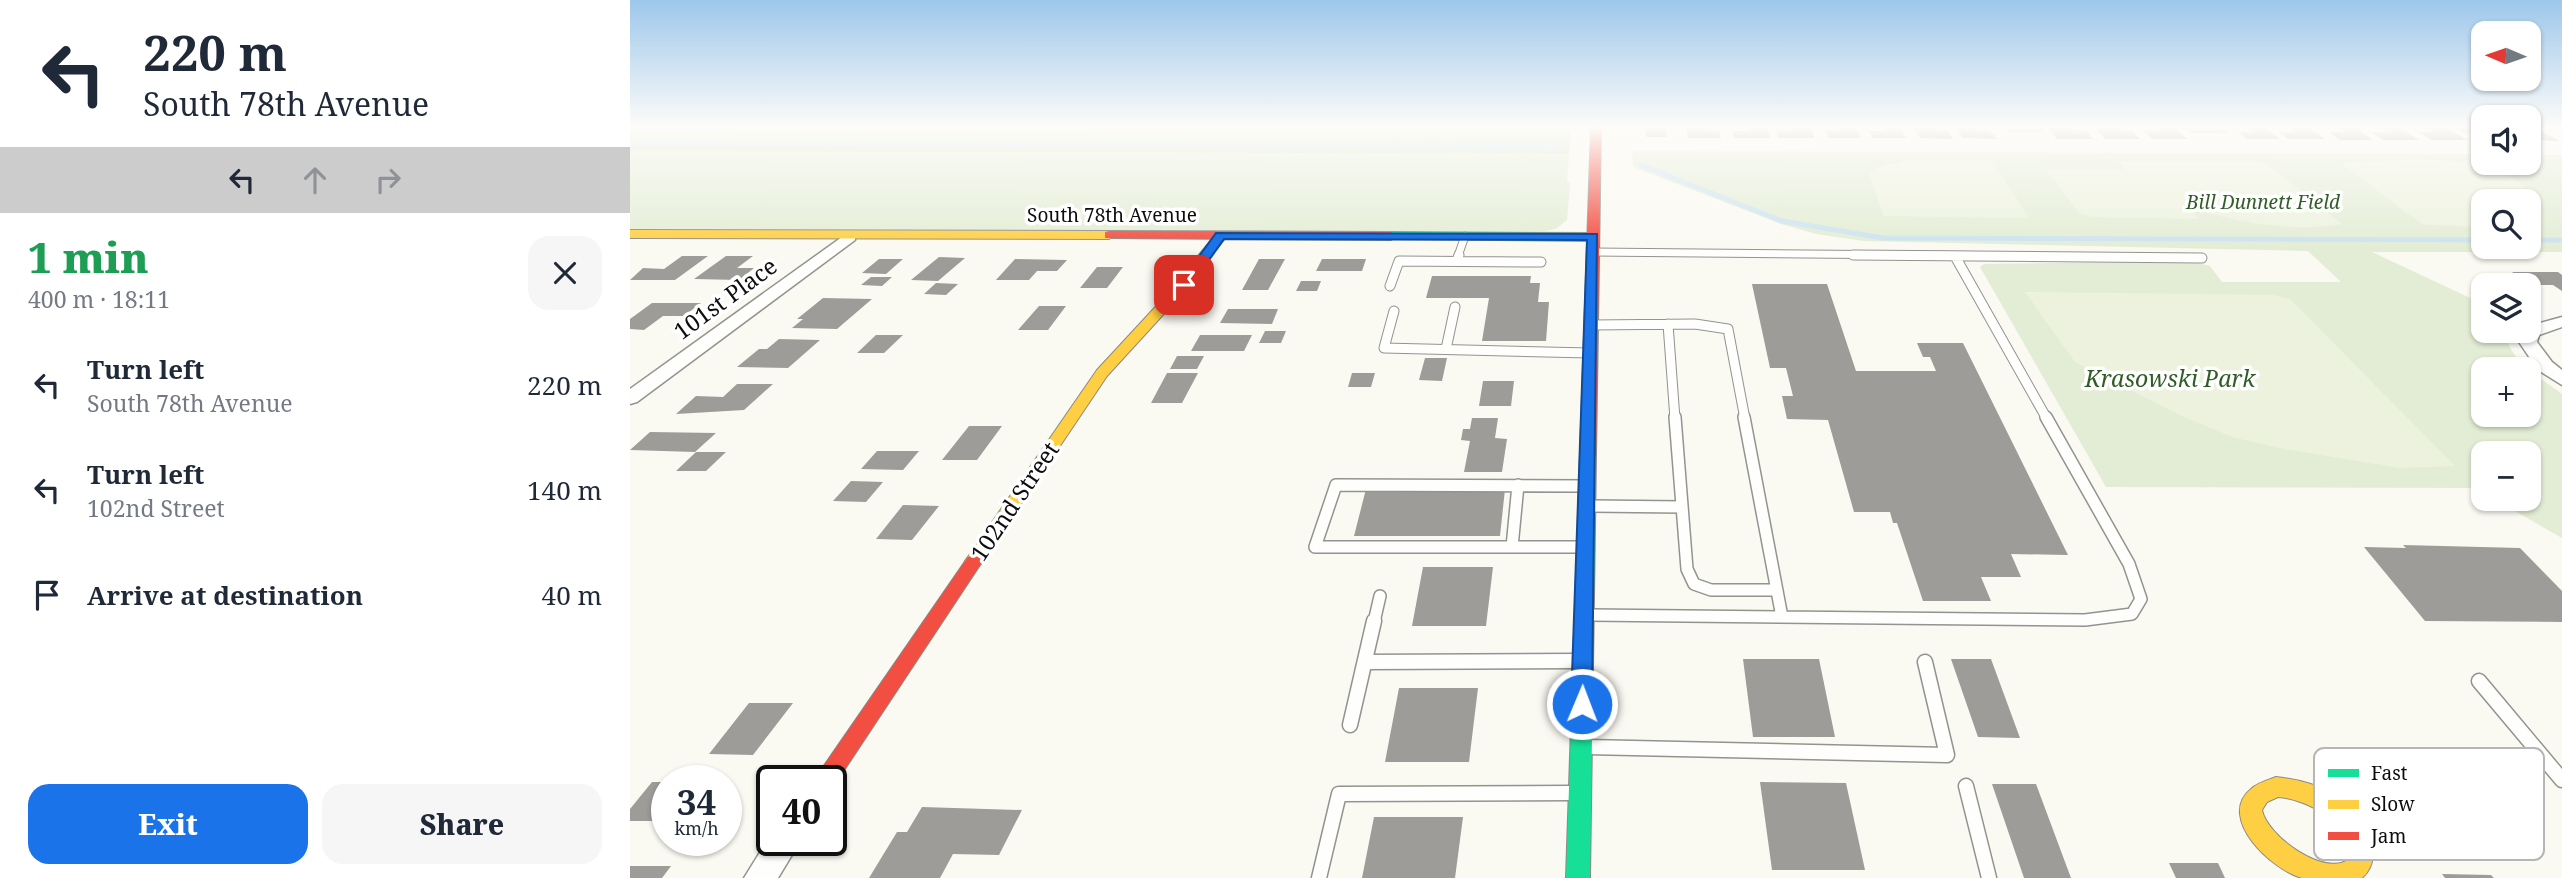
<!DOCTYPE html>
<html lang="en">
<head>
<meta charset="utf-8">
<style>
	:root { --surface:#fff; --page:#f6f6f7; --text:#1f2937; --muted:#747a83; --accent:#1a73e8 }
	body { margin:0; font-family:"Noto Serif",serif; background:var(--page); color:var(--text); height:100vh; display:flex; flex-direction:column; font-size:26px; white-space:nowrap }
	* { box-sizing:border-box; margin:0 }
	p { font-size:23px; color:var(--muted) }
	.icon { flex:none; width:38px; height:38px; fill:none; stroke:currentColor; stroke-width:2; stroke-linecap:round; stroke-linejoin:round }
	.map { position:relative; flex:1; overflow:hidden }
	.details { display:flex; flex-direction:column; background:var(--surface); width:630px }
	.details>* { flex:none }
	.hud { background:#fff; color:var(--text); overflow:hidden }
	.needle { width:46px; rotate:272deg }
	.buttons { position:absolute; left:1841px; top:21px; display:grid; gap:14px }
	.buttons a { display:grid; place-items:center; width:70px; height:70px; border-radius:14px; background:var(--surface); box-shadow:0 2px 5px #0004; font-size:35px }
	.speed { position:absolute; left:21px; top:765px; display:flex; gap:14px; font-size:35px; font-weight:700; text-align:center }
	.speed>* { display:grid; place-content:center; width:91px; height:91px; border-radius:50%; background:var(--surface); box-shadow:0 2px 5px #0004; line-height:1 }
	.speed small { font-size:18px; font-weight:400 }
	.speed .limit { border:4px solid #111; border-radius:10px; background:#fff; color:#111 }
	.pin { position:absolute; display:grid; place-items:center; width:60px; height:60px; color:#fff; margin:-30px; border-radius:14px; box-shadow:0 4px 10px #0006 }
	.me { position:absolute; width:77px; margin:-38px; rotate:1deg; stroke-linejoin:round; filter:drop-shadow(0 0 5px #0008) }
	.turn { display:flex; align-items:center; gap:24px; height:147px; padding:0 28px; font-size:32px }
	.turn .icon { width:91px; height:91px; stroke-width:2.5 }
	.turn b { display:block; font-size:49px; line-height:60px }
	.lanes { display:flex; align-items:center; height:66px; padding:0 28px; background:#0003; justify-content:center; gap:35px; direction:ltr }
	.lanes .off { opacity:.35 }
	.round { display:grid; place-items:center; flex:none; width:74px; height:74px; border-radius:21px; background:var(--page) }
	.overview { display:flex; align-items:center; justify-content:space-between; height:119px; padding:0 28px }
	h1 { font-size:42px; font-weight:800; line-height:52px; color:#1e9e55 }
	.primary-button { display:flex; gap:14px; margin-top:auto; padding:14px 28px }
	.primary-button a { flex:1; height:80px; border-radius:21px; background:var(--accent); color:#fff; font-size:28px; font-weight:800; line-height:80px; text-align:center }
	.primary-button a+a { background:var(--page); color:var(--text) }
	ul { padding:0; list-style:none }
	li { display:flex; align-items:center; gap:21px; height:105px; padding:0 28px }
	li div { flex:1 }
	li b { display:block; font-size:26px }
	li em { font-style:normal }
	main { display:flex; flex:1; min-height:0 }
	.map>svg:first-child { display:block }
	.green { fill:#e3edd5; fill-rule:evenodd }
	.forest { fill:#d4e4c4 }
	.pitch { fill:#ecf2de }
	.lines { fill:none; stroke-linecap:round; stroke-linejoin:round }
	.stream { stroke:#cde3ef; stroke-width:5 }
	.building { fill:#9d9c98 }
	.lane-far3-casing { stroke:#949390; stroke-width:9 }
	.lane-far2-casing { stroke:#949390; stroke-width:11 }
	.lane-far1-casing { stroke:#949390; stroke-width:14 }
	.lane-casing { stroke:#949390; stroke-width:17 }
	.street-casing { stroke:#949390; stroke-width:3 }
	.fast-casing { stroke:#8a8a87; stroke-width:2 }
	.slow-casing { stroke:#8a8a87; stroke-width:2 }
	.jam-casing { stroke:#8a8a87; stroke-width:2 }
	.lane-far3 { stroke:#fefefd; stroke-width:7 }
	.lane-far2 { stroke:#fefefd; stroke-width:9 }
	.lane-far1 { stroke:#fefefd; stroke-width:11 }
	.lane { stroke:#fefefd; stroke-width:14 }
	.street { fill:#fefefd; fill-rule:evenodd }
	.fast { fill:#16e098; fill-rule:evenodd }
	.slow { fill:#ffcf43; fill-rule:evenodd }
	.jam { fill:#f24e42; fill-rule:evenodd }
	.route { fill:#1a73e8; stroke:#114b97; stroke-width:2 }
	.labels { text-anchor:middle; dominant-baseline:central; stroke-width:7; stroke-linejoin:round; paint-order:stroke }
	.far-park-label { font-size:19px; font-style:italic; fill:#305c26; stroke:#fff }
	.far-street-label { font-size:19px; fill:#0d0d0d; stroke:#fff }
	.street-label { font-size:23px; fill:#0d0d0d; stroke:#fff }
	.park-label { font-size:23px; font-style:italic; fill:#305c26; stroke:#fff }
	.key { fill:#fff; stroke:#b6b6b6; stroke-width:2 }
	.key-label { font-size:19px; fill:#0d0d0d }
</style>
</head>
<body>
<main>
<section class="details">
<div class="hud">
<div class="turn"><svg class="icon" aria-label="left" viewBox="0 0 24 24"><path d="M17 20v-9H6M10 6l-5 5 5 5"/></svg><div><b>220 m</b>South 78th Avenue</div></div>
<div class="lanes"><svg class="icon" aria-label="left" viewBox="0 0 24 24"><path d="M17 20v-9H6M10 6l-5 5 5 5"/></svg><svg class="icon off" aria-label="ahead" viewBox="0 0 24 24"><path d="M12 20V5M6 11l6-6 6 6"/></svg><svg class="icon off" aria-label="right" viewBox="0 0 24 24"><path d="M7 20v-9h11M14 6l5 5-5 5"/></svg></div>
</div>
<div class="overview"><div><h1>1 min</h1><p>400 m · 18:11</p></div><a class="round"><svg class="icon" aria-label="close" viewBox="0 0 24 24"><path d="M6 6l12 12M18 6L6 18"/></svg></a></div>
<ul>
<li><svg class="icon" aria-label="left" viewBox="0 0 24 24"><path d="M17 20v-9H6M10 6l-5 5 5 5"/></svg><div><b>Turn left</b><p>South 78th Avenue</p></div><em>220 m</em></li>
<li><svg class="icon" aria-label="left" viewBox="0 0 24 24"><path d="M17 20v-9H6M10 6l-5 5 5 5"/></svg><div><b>Turn left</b><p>102nd Street</p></div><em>140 m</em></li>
<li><svg class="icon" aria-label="arrive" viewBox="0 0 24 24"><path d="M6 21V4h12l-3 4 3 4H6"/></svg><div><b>Arrive at destination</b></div><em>40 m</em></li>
</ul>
<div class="primary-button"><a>Exit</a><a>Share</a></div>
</section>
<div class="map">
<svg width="1932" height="878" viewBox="0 0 1932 878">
	<rect width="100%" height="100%" fill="#faf9f2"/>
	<!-- green -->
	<path class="green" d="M0 151 939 154 937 181 940 182 937 220 926 229 914 231H0Z
		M1002 151 1853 154V163H1899V155H1932V252H1742L1853 304V331H1876C1877 361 1910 377 1932 394V538L1864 499H1899V453H1853V492L1846 488 1476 487 1350 267 1354 264 1559 261 1580 266 1592 282H1711L1678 251 1234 241 1186 234 1151 224 1003 167ZM1853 201H1899V247H1853ZM1853 369H1899V415H1853Z"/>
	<!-- forest -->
	<path class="forest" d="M457 126H941L939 154 0 151V128L453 130Z"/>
	<!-- pitch -->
	<path class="pitch" d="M1277 160H1362L1399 218 1254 216 1239 174 1246 168Z
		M1488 161H1625L1637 164 1712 224C1660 233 1609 222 1559 208L1569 219 1462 217 1450 214 1416 170H1495Z
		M1715 162C1769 162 1872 146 1904 200L1899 212V201H1853V227L1793 225 1713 165Z
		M1395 292 1644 295 1660 299 1825 466 1770 468 1654 449 1602 437 1552 416 1445 362Z"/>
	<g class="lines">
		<!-- stream -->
		<path class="stream" d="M0 143 928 147
			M1011 165 1152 221 1253 238 1853 240
			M1899 240H1932"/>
	</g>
	<!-- building -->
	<path class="building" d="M1016 126H1036L1037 137H1016Z
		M1056 126 1089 131 1091 138H1058Z
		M1118 126H1136L1140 138H1104L1102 131H1120Z
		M1162 126H1180L1184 138H1148L1146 130H1163Z
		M1208 126H1225L1231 138H1198L1195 130H1209Z
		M1251 126H1269L1276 138H1243L1239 131H1254Z
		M1282 126 1318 131 1323 139 1290 138Z
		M1325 126 1360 131 1367 139 1333 138Z
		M1374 126H1410L1414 132H1379Z
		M1416 126 1456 131 1463 139H1427Z
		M1463 126 1502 131 1510 139H1475Z
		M1525 126H1542L1557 139H1522L1514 131H1530Z
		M1553 126H1591L1599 133H1561Z
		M1615 126H1633L1650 139H1617L1607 132H1622Z
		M1659 126H1677L1695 139H1658L1648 132H1666Z
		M1706 126H1723L1743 140H1710L1699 132H1714Z
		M1750 126H1768L1789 140H1753L1741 132H1758Z
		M1796 126H1814L1837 140H1801L1788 132H1806Z
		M1822 126H1853V133H1833Z
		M1899 126H1903L1929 141 1899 140Z
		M52 256H78L45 280H0L13 268 34 269Z
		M96 256H123L107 268H124L109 280 64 279Z
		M309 257 335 258 308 281 281 280Z
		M249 259H273L256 274 232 273Z
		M385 259 437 260 427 271H407L399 280H366Z
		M629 259H655L638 290H612Z
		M692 259H736L732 271H686Z
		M467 267H493L477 288H450Z
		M1882 272H1928L1932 275V291L1923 285H1899Z
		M802 276H901L900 283H910L908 302H919L916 341H852L859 298H796Z
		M241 277H262L252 286 231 285Z
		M671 281H691L687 291H666Z
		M306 283 328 284 316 295 294 294Z
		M1122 284H1197L1226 371H1306L1300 357H1293L1287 343H1333L1438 555 1381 554 1391 577H1351L1361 601H1293L1267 523H1263L1260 512H1224L1198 420 1157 419 1152 396H1163L1156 368H1140Z
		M193 298 242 299 207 329 162 328 173 319H167Z
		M22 303H71L54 316H33L14 330 0 329V319Z
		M409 306H436L418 330H388Z
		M598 309H648L642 324 590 323Z
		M635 331H656L651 343H629Z
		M246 335H273L254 353H227Z
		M570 335H622L614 351H561Z
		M149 339 190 340 158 368 107 367 129 349H137Z
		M547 356H574L567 369H540Z
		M795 358H817L812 381 789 380Z
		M537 373H568L552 403H521Z
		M722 373H745L741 387H718Z
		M853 381H884L881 406H849Z
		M107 384H143L114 410 46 414 66 396 93 397Z
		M842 418H868L865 438 877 439 872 472H834L840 441 831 440 833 429H840Z
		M339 426H372L347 460H312Z
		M20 432 86 433 65 452 0 450Z
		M247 451H289L273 470 231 469Z
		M66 452H96L76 471H46Z
		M221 481 253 482 236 502 203 501Z
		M736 489H875L870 536H724Z
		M273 505 309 506 282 540 246 539Z
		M1773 545 1890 548 1932 591V622L1795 621 1734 547 1776 548Z
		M793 567H863L856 626H782Z
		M1113 659H1189L1205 737H1123Z
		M1321 659H1361L1390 738 1348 737Z
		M769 688H848L839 762H755Z
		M119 703H163L123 755 79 754Z
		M22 782H37V821H0V809Z
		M1130 782 1216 783 1235 870H1142Z
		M1362 784H1406L1441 878H1394Z
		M292 807 392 810 369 855 323 854 310 878H239L267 832H277Z
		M744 817H833L825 878H732Z
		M1539 863H1588L1595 878H1546Z
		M0 866H41L32 878H0Z
		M1812 874 1861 875 1864 878H1815Z"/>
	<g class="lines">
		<defs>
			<path id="lane-far3" d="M963 252 1401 256
				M828 256 835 236"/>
			<path id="lane-far2" d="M1223 255 1572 258
				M1326 258 1417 419
				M827 261 829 255
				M760 286 769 261 911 262
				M764 311 754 348 960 353
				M1038 324 1045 419
				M961 325 1065 324 1098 329 1115 419
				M816 349 825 307"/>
			<path id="lane-far1" d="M1045 417 1057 569 1064 584 1081 590H1147
				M1114 417 1152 617
				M961 506 1052 507
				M882 547 888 485
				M953 547H685L706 485 956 486
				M959 615 1455 620 1502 614 1511 599 1499 564 1416 417
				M744 622 750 596"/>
			<path id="lane" d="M735 662 949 661
				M1849 681 1932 780
				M720 725 744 621
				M957 747 1317 755 1295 662
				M1336 786 1359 878
				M689 878 709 794 941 793"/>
			<path id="street" d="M219 232 225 234V240L7 402 0 404V389Z
				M1932 317V327L1909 335 1907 342 1922 362 1932 370V385L1908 370 1889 342 1892 331H1899V326Z
				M142 833V840H171L148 878H114Z"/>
			<path id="fast" d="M591 232 597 236 540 308H530V302L587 233Z
				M761 232 963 233 969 237 963 241 757 239 755 236Z
				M958 450 966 455 960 878H936L950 455Z"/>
			<path id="slow" d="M0 230 479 231 485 235 479 239 0 238Z
				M535 301 542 305 477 376 350 565H338L335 561 338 557 467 370 530 302Z
				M1646 777C1664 779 1683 783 1699 792 1725 807 1761 852 1732 878 1714 878 1689 878 1672 878 1642 870 1586 818 1621 789 1627 783 1638 780 1646 777ZM1648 797C1677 799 1723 823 1719 859 1695 878 1637 836 1632 810L1637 802Z"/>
			<path id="jam" d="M961 126H971L966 455 958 460 950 455Z
				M479 231 761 232 767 236 761 240 475 238V232Z
				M344 555 350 557 353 561 350 565 203 787 201 780H184L338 557Z"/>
		</defs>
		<!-- lane-far3 casing -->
		<use href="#lane-far3" class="lane-far3-casing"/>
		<!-- lane-far2 casing -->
		<use href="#lane-far2" class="lane-far2-casing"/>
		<!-- lane-far1 casing -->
		<use href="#lane-far1" class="lane-far1-casing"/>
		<!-- lane casing -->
		<use href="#lane" class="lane-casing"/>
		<!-- street casing -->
		<use href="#street" class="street-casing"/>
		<!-- fast casing -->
		<use href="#fast" class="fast-casing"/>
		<!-- slow casing -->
		<use href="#slow" class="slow-casing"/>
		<!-- jam casing -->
		<use href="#jam" class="jam-casing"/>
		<!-- lane-far3 -->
		<use href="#lane-far3" class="lane-far3"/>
		<!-- lane-far2 -->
		<use href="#lane-far2" class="lane-far2"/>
		<!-- lane-far1 -->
		<use href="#lane-far1" class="lane-far1"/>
		<!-- lane -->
		<use href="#lane" class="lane"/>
		<!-- street -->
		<use href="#street" class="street"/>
		<!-- fast -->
		<use href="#fast" class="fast"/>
		<!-- slow -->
		<use href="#slow" class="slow"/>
		<!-- jam -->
		<use href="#jam" class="jam"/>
	</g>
	<!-- sky -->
	<linearGradient id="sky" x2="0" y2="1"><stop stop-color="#9dc7eb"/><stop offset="0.51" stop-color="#fdfcf9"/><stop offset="1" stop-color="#fdfcf9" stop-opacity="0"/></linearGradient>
	<rect width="1932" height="249" fill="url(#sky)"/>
	<!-- route -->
	<path class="route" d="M586 233 967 234 962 704 959 710 952 713 944 710 941 704 957 240 594 239 559 288H550L548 285Z"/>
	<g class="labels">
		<!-- far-park labels -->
		<g class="far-park-label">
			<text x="1633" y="202">Bill Dunnett Field</text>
		</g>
		<!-- far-street labels -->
		<g class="far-street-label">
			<text x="482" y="215">South 78th Avenue</text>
		</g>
		<!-- street labels -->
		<g class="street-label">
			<text transform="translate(95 298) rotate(-36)">101st Place</text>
			<text transform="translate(384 501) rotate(-56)">102nd Street</text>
		</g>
		<!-- park labels -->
		<g class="park-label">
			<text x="1540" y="378">Krasowski Park</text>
		</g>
	</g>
	<!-- legend -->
	<rect x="1684" y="748" width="230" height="112" rx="10" class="key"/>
	<rect x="1698" y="769" width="31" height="8" fill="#16e098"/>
	<rect x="1698" y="800" width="31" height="9" fill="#ffcf43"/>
	<rect x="1698" y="832" width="31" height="8" fill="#f24e42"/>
	<g class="key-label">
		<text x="1741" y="780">Fast</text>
		<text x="1741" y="811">Slow</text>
		<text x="1741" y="843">Jam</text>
	</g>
</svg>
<div class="buttons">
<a><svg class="needle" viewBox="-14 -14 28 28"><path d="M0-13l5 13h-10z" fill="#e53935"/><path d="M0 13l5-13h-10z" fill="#747a83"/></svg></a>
<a><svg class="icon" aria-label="sound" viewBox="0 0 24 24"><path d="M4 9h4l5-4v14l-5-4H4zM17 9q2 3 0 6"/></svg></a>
<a><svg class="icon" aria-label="search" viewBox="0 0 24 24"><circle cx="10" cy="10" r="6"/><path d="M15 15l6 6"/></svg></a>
<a><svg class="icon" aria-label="layers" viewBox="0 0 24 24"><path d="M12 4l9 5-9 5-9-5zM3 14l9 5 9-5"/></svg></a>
<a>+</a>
<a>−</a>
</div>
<div class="speed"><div>34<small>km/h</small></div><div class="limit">40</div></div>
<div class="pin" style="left:554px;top:285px;background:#d93025"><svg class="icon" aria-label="arrive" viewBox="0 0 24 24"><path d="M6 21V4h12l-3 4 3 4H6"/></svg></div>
<svg class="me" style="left:952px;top:704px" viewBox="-20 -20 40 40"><circle r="17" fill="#1a73e8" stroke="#fff" stroke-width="3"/><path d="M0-11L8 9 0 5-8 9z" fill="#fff"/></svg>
</div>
</main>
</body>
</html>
